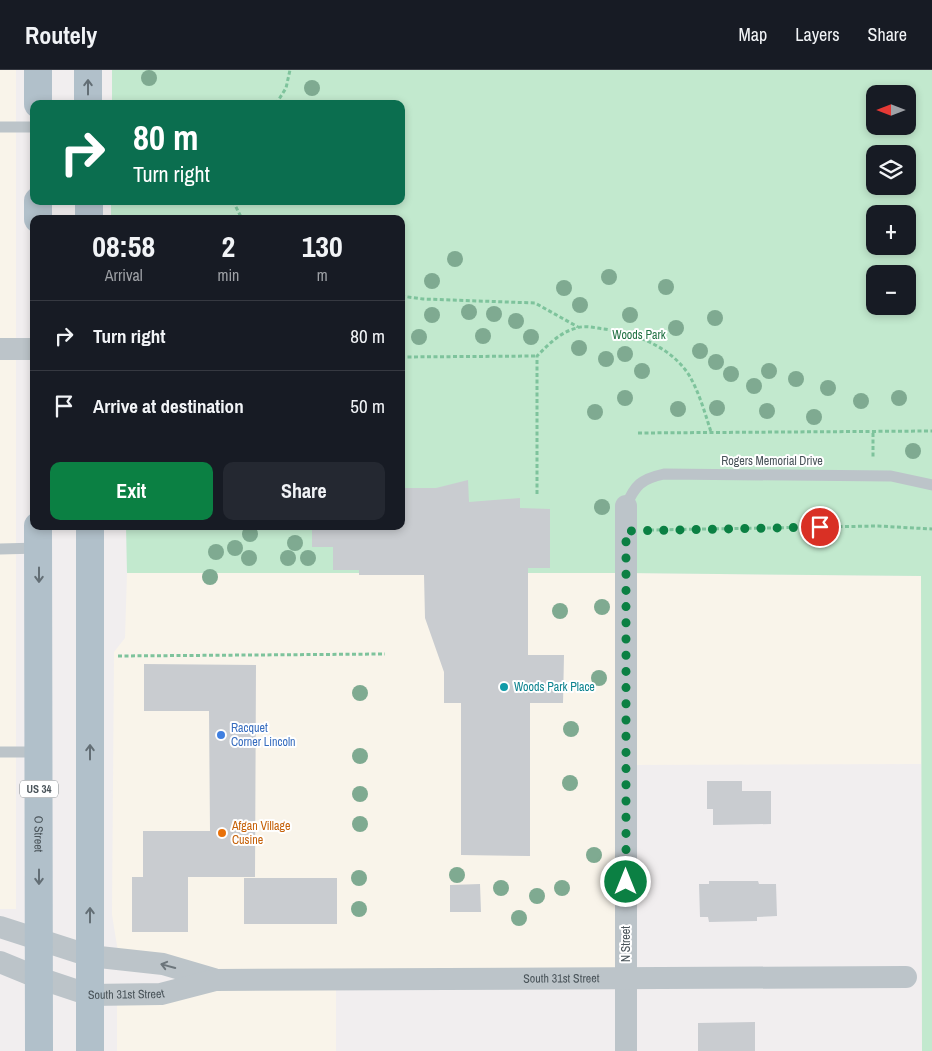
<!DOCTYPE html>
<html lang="en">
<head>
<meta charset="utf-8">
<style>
	:root { --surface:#171b24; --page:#242831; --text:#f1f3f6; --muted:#9ea1a6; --line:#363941; --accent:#0b8043 }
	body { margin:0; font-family:"Archivo Narrow",sans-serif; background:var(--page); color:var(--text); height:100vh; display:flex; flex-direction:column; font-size:19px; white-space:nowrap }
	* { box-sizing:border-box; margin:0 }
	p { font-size:16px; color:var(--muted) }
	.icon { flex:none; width:28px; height:28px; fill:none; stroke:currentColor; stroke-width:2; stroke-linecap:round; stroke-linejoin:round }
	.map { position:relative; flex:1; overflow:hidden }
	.panel { position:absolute; left:30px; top:145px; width:375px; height:315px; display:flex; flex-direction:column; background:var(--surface); border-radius:10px; box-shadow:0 2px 8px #0003 }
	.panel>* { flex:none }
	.guide { position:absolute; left:30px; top:30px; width:375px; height:105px; border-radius:10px; box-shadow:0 2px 8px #0003; background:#0b6e4f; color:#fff; overflow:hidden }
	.needle { width:32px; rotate:270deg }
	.buttons { position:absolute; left:866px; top:15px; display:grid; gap:10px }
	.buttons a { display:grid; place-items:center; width:50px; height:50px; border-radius:10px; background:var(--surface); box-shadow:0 2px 8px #0003; font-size:25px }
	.pin { position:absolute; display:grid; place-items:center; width:42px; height:42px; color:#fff; margin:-21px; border:2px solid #fff; border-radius:50%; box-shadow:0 1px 5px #0007 }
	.me { position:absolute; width:55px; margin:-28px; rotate:0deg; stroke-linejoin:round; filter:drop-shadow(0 0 4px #0008) }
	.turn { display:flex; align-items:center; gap:18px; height:105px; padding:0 20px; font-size:22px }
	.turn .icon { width:65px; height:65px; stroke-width:2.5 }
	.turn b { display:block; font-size:35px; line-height:42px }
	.eta { display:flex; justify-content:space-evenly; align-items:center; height:85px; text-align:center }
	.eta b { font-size:30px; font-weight:700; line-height:35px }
	.action { display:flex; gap:10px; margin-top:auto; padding:10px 20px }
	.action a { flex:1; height:58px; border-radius:10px; background:var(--accent); color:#fff; font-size:20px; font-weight:700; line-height:58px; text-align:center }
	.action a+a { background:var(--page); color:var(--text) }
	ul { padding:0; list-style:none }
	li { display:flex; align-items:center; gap:15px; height:70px; padding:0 20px; border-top:1px solid var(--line) }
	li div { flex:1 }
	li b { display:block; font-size:19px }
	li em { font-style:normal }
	header { display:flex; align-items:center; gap:30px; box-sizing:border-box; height:70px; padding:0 25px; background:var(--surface); border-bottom:1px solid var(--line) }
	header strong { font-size:24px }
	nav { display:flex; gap:28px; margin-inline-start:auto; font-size:18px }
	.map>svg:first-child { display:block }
	.commercial { fill:#f9f4ea }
	.green { fill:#c2e9ce; fill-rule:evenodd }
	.building { fill:#c9ccd0 }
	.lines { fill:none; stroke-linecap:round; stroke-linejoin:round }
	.path { stroke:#7ec39c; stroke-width:3; stroke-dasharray:4 2.5; stroke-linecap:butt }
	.lane { stroke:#bcc4c9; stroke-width:11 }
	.street { stroke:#bcc4c9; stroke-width:22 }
	.primary { stroke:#b1c0ca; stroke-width:28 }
	.tree { fill:#7faa91 }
	.oneway { stroke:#636e75 }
	.oneway2 { stroke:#6c757b }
	.route { stroke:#0b8043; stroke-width:9; stroke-dasharray:0 16.2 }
	.culture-dot { fill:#0f9aa8; stroke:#fff; stroke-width:2 }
	.shop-dot { fill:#3f7fe0; stroke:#fff; stroke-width:2 }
	.food-dot { fill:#e8710a; stroke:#fff; stroke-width:2 }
	.labels { text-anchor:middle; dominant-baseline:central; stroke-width:4; stroke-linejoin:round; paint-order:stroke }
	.shield { fill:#fff; stroke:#80878b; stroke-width:1 }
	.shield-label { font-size:11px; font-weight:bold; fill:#495359 }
	.park-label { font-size:12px; fill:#227244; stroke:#fff }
	.street-label { font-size:12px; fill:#495359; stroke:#fff }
	.culture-label { font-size:12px; fill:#0d838f; stroke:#fff; text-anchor:start }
	.shop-label { font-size:12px; fill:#366cbe; stroke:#fff; text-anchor:start }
	.food-label { font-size:12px; fill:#c56008; stroke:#fff; text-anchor:start }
</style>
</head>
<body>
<header>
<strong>Routely</strong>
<nav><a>Map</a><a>Layers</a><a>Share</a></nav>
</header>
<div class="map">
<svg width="932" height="981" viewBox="0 0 932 981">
	<rect width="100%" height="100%" fill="#f1eeef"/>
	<!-- commercial -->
	<path class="commercial" d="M0 0H16V839H0Z
		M127 503H626L921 506V694L626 695V907L336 910V981H117V924L213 910 119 888 112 845 114 582 125 568Z"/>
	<!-- green -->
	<path class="green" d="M112 0H932V981H922L921 506 626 503H127L126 456H401V149H111V131H401V34H112ZM875 24H908V56H875ZM875 84H908V116H875ZM875 144H908V176H875ZM875 204H908V236H875Z"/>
	<!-- building -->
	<path class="building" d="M468 410 469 432 520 428V438L550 439V498H528V585H564L563 633H530V786L461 785V633H444V602L425 548 424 505H359V500H333V477H312V456H401V418H436Z
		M144 594 256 595 255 807H188V862H132V807H143V761H210L209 641H144Z
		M707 711H742V721H771V754L713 755V739H707Z
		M244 808H337V854H244Z
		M709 811H758L759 814H776L777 846 757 847V851L709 852 708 847H700L699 814H709Z
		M480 814 481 842H450V815Z
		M755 952V981H698V953Z"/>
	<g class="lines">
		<!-- path -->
		<path class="path" d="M276 34 286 18 290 0
			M233 131 242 149
			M401 226 423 229 535 233 578 257
			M401 287 537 286
			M638 363 932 361
			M873 363V387
			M537 424V286C549 274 560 262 577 258 585 255 595 258 604 259 636 264 670 276 689 305 699 322 705 343 711 362
			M650 460 878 456 932 459
			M118 586 385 584"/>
		<!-- lane -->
		<path class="lane" d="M0 57H34
			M626 436C635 415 641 409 664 404L891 406 932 415
			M0 479 39 478
			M0 682H38"/>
		<!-- street -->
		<g class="street">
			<path d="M0 279H34"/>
			<path d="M626 436V981"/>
			<path d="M0 857 90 886 163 894 214 909"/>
			<path id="s1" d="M0 892 39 908 90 925 161 924 215 910 906 907"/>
		</g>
		<!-- primary -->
		<g class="primary">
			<path d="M38 0V34"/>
			<path d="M88 0V34"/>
			<path d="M38 131V149"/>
			<path d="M89 131V149"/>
			<path id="s2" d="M38 456 39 981"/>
			<path d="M90 456V981"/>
		</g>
	</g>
	<!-- trees -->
	<g class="tree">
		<circle cx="149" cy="8" r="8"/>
		<circle cx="312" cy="18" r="8"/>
		<circle cx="455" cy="189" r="8"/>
		<circle cx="609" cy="207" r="8"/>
		<circle cx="432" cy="211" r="8"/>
		<circle cx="666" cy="217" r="8"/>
		<circle cx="564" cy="218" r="8"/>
		<circle cx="580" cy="235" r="8"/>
		<circle cx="469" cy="242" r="8"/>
		<circle cx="494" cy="244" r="8"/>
		<circle cx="432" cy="245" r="8"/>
		<circle cx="630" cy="245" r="8"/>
		<circle cx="715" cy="248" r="8"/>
		<circle cx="516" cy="251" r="8"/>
		<circle cx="676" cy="258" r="8"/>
		<circle cx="483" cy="266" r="8"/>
		<circle cx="419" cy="267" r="8"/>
		<circle cx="531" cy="267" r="8"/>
		<circle cx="579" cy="278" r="8"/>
		<circle cx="700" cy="281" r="8"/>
		<circle cx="625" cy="284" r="8"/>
		<circle cx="606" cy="289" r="8"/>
		<circle cx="716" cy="292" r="8"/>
		<circle cx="642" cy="301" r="8"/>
		<circle cx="769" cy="301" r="8"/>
		<circle cx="731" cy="304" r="8"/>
		<circle cx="796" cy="309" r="8"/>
		<circle cx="754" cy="316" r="8"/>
		<circle cx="828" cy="318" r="8"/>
		<circle cx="625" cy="328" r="8"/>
		<circle cx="899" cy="328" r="8"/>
		<circle cx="861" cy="331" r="8"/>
		<circle cx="717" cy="338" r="8"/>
		<circle cx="678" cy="339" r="8"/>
		<circle cx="767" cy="341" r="8"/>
		<circle cx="595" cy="342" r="8"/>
		<circle cx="814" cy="347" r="8"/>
		<circle cx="913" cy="381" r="8"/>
		<circle cx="602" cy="437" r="8"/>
		<circle cx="250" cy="464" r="8"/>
		<circle cx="295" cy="473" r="8"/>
		<circle cx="235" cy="478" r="8"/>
		<circle cx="216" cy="482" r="8"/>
		<circle cx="249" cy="488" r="8"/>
		<circle cx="288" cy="488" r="8"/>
		<circle cx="308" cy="488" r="8"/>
		<circle cx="210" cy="507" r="8"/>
		<circle cx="602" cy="537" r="8"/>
		<circle cx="560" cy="541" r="8"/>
		<circle cx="599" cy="608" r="8"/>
		<circle cx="360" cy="623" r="8"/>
		<circle cx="571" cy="659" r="8"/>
		<circle cx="360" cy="686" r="8"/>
		<circle cx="570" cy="713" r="8"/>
		<circle cx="360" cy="724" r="8"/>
		<circle cx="360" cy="754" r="8"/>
		<circle cx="594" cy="785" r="8"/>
		<circle cx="457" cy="805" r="8"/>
		<circle cx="359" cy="808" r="8"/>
		<circle cx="501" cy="818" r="8"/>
		<circle cx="562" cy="818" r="8"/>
		<circle cx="537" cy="826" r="8"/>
		<circle cx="359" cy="839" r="8"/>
		<circle cx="519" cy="848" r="8"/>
	</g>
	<!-- one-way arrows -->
	<defs><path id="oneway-shaft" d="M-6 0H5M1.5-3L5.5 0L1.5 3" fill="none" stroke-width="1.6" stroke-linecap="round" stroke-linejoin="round" transform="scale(1.25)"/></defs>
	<g class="oneway">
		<use href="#oneway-shaft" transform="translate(88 17) rotate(-90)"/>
		<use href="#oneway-shaft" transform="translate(39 505) rotate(90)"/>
		<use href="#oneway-shaft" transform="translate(90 682) rotate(-90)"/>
		<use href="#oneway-shaft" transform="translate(39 807) rotate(90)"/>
		<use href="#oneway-shaft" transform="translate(90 845) rotate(-90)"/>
	</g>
	<use class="oneway2" href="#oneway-shaft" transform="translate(168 896) rotate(-165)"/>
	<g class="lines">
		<!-- route -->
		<path class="route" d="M626 812V461L820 457"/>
	</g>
	<!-- markers -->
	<circle class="culture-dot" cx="504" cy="617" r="5"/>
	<circle class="shop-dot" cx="221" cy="665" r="5"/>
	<circle class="food-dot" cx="222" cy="763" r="5"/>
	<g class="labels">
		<!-- shield labels -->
		<rect class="shield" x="20" y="710.5" width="38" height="17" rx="4"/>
		<g class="shield-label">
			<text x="39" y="719">US 34</text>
		</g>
		<!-- park labels -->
		<g class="park-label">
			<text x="639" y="265">Woods Park</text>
		</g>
		<!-- street labels -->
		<g class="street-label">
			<text x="772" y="391">Rogers Memorial Drive</text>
			<text stroke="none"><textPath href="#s2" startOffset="308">O Street</textPath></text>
			<text transform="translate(626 874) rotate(-90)">N Street</text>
			<text stroke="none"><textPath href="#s1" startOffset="569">South 31st Street</textPath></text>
			<text stroke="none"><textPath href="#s1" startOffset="132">South 31st Street</textPath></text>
		</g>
		<!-- culture labels -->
		<g class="culture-label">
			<text x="514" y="617">Woods Park Place</text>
		</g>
		<!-- shop labels -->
		<g class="shop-label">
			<text x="231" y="658">Racquet<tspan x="231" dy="14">Corner Lincoln</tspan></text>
		</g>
		<!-- food labels -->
		<g class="food-label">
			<text x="232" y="756">Afgan Village<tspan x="232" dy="14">Cusine</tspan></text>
		</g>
	</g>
</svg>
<div class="buttons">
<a><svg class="needle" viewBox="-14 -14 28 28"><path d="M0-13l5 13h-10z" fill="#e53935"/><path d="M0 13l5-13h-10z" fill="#9ea1a6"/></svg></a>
<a><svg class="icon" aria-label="layers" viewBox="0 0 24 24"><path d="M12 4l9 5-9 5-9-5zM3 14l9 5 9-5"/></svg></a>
<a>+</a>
<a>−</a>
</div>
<div class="pin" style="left:820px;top:457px;background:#d93025"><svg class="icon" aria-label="arrive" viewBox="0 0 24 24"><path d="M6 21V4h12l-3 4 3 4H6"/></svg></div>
<svg class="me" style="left:626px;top:812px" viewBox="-20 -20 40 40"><circle r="17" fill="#0b8043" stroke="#fff" stroke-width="3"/><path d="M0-11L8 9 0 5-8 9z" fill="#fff"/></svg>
<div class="guide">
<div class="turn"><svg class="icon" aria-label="right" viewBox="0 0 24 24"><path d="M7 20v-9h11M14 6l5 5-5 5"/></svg><div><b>80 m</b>Turn right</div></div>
</div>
<section class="panel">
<div class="eta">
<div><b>08:58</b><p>Arrival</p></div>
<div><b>2</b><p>min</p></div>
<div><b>130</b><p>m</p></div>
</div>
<ul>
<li><svg class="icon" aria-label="right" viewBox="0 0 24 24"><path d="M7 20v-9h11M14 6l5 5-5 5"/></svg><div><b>Turn right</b></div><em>80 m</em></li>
<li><svg class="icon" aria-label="arrive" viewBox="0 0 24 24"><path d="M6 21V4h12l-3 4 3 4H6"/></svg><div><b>Arrive at destination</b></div><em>50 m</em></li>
</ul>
<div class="action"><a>Exit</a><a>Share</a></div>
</section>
</div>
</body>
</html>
